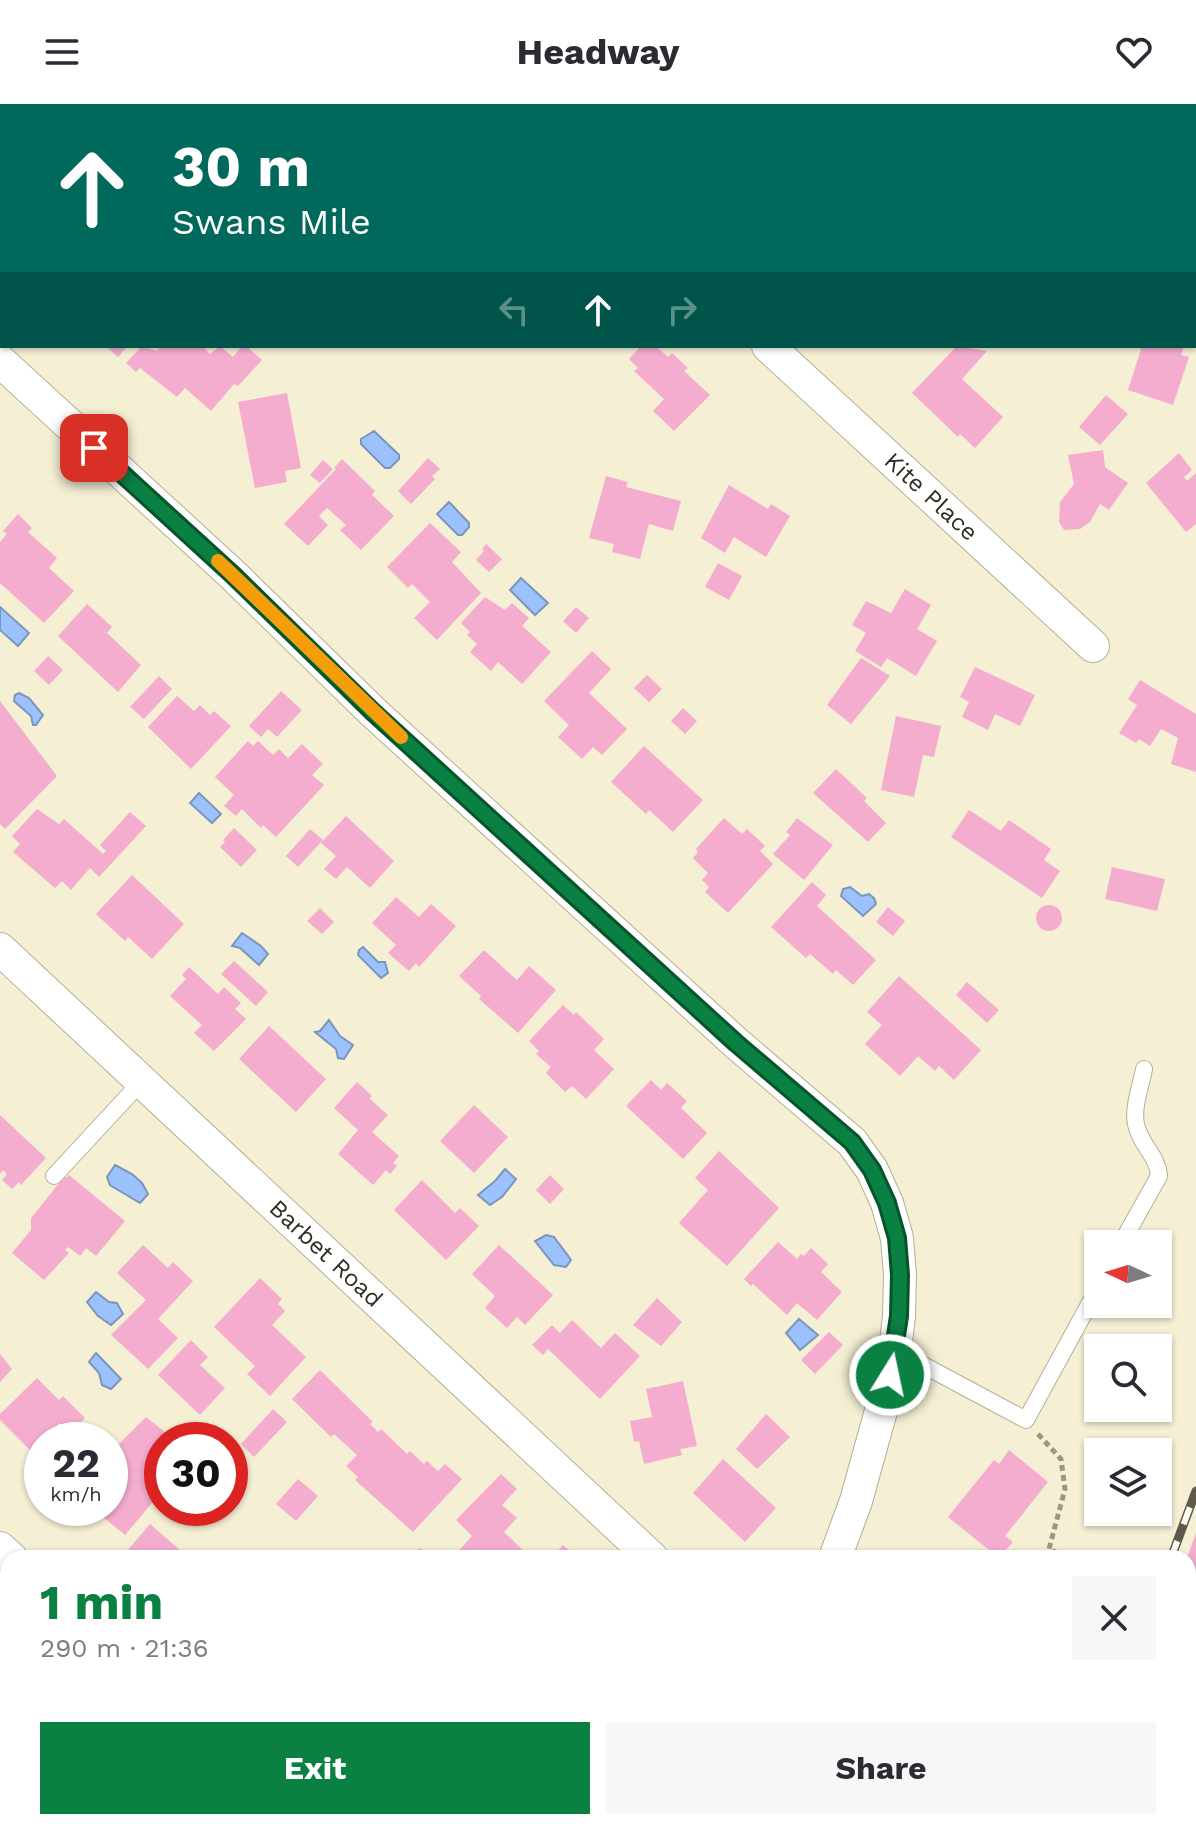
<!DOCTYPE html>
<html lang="en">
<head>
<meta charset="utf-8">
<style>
	:root { --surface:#fff; --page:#f7f7f7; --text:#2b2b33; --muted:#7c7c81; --accent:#0b8043 }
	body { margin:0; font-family:"Work Sans",sans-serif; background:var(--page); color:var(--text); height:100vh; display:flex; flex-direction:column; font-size:30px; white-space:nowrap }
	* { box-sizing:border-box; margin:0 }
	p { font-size:26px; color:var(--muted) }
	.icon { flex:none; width:44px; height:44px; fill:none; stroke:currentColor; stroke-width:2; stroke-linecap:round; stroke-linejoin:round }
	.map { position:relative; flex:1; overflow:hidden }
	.details { position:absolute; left:0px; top:1446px; width:1196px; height:280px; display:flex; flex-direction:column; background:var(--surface); border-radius:24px 24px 0 0; box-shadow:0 2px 6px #0004 }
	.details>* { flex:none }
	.guide { position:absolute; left:0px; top:0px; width:1196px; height:244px; box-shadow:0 2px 6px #0004; background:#00695c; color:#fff; overflow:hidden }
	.needle { width:52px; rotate:274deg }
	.controls { position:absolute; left:1084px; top:1126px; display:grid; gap:16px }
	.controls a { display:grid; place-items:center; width:88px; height:88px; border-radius:0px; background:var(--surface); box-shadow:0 2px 6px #0004; font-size:40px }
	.speed { position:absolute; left:24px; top:1318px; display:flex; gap:16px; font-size:40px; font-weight:700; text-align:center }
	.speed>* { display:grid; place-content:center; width:104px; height:104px; border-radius:50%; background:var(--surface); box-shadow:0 2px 6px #0004; line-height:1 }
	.speed small { font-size:20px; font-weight:400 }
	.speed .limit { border:12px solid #d22; background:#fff; color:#111 }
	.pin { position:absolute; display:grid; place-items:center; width:68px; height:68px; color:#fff; margin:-34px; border-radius:16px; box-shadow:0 4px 12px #0006 }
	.me { position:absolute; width:88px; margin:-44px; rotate:10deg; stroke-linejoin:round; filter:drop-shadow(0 0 6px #0008) }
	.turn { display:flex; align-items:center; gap:28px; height:168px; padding:0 40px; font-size:36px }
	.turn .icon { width:104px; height:104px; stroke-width:2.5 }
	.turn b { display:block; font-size:56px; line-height:68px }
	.lanes { display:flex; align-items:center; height:76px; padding:0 40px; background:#0003; justify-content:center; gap:40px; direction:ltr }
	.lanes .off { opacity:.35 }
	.round { display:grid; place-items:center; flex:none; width:84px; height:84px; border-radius:0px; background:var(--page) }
	.summary { display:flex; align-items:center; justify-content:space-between; height:136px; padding:0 40px }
	h1 { font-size:48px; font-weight:700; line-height:60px; color:var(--accent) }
	.cta { display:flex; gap:16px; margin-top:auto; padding:16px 40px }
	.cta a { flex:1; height:92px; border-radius:0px; background:var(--accent); color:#fff; font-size:32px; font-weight:700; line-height:92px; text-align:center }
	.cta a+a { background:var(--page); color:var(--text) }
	header { display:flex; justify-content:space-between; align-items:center; height:104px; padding:0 40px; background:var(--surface); font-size:36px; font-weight:700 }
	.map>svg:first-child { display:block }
	.water { fill:#9bc2fd; stroke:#7b95bc; stroke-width:2 }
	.building { fill:#f4adcf }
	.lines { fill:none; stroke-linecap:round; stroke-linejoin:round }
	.lane-casing { stroke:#b5af96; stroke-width:18 }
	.street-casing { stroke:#b5af96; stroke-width:34 }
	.path { stroke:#9b9783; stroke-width:5; stroke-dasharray:6 4; stroke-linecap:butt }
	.lane { stroke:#fff; stroke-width:16 }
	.street { stroke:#fff; stroke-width:32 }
	.rail-casing { stroke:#5d594b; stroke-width:9 }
	.rail { stroke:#fefcf1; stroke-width:6; stroke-dasharray:18; stroke-linecap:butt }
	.route-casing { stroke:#07532c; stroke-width:20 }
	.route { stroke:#0b8043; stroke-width:14 }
	.slow { stroke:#f59e0b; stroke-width:14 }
	.labels { text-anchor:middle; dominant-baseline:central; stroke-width:6; stroke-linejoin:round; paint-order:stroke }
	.street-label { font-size:24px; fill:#302d23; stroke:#fefcf1 }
</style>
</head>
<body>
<header><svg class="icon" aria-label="menu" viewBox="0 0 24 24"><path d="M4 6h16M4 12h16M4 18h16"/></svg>Headway<svg class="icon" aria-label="heart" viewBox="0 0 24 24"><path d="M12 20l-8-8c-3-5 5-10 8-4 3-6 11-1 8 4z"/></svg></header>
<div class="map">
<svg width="1196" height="1726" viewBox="0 0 1196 1726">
	<rect width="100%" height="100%" fill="#f5efd4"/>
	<!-- water -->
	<path class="water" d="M374 327 399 351V355L390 364H385L361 340V335Z
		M449 398 469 419V423L462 431H458L437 410Z
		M521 474 548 499 535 511 510 486Z
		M0 503 29 529 18 542 0 526Z
		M19 589 29 594 43 611 36 621H33L31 612 14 597 15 591Z
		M199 689 221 710 212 719 190 699Z
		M850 783 862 792 869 790 874 794 876 800 863 812 841 792 843 785Z
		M242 829 261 842 268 850 259 861 240 844 232 842Z
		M363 843 378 858H385L388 869 381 874 358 851 359 846Z
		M329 916 340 932 353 941 344 955 338 954 336 945 315 928 320 927Z
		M115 1061 132 1070 142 1079 148 1090 140 1099 110 1081 107 1073Z
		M505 1065 516 1075 502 1093 490 1101 478 1091 495 1077Z
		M546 1131 554 1133C556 1136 570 1154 571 1156L566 1163 554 1161 535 1137Z
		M96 1188 109 1198 117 1199 123 1210 111 1221 98 1212 87 1198Z
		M799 1215 818 1231 800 1246 786 1229Z
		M96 1249 121 1275 111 1285 102 1281 99 1269 89 1258Z"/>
	<!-- building -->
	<path class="building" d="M105 242H128L118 253Z
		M142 242 157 247 161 242H202L210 250 220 242 233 253 242 242H246L262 256 238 282 234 280 211 307 185 284 177 293 140 264 136 268 126 259Z
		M641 242H660L658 244 668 253 672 249 688 264 684 267 710 291 674 327 653 307 664 295 634 267 638 264 629 255Z
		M957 242 987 247 962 275 1003 313 975 344 960 330 958 333 912 289Z
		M1142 242H1184L1181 251 1189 253 1173 301 1128 286Z
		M287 289 301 364 285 367 287 378 255 384 238 298Z
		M1106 291 1128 310 1100 341 1079 323Z
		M1103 346 1105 363 1128 379 1109 406 1100 400 1090 418 1080 425 1064 426 1059 418 1060 398 1074 380 1068 351Z
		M1179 349 1192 366 1184 373 1187 377 1196 369V420L1186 428 1146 379Z
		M428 354 440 365 432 372 435 375 411 400 398 387Z
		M342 355 375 387 372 391 394 412 361 446 340 426 346 421 327 404 319 412 328 421 308 442 284 420 336 365 334 364Z
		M323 356 333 365 320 379 310 371Z
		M606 372 628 378 626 383 681 397 673 427 649 420 640 455 612 448 614 440 589 434Z
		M729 381 768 405 771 400 790 412 766 453 734 433 725 449 701 434Z
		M18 410 32 424 28 428 57 454 49 464 74 487 44 519 0 479V438L7 430 3 427Z
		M430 419 461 448 452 458 481 489 437 536 414 514 430 498 412 480 408 484 387 463Z
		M486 440 502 455 489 468 476 456 484 447 482 445Z
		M718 459 742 472 729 496 705 483Z
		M905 485 931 501 917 525 937 537 916 572 887 554 881 563 855 547 866 529 852 521 866 497 891 509Z
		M485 493 505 506 512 499 529 514 522 522 551 548 522 580 498 558 491 567 470 548 477 540 467 531 470 528 461 519Z
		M87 500 112 523 107 529 141 561 118 588 58 532Z
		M576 503 589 514 576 529 563 517Z
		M592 547 611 565 589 589 627 625 602 651 593 643 582 655 558 633 569 621 544 597Z
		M48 552 63 566 49 581 34 567Z
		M861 554 890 572 851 620 827 601Z
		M975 563 1035 591 1020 622 995 610 988 626 962 613 969 598 960 593Z
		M647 571 662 585 649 598 634 584Z
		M159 572 172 585 144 615 130 603Z
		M1140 576 1196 610V668L1171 660 1178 634 1161 625 1150 642 1139 635 1136 639 1119 629 1137 601 1128 595Z
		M281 587 302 606 277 633 268 625 261 633 249 622Z
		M177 592 194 607 200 601 210 611 214 607 231 622 191 665 148 623Z
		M0 597 57 672 5 725 0 720Z
		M683 604 697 617 685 630 671 617Z
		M896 612 941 622 934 653 923 651 914 693 881 686Z
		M248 637 253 642 258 637 273 651 279 645 288 654 302 640 323 660 312 671 324 681 276 733 263 721 261 724 242 705 236 712 224 702 234 691 215 673Z
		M644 642 703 696 673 728 649 706 646 710 611 678Z
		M836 665 867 694 864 697 886 719 868 738 813 689Z
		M37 705 59 720 64 715 103 750 106 747 100 741 130 708 146 722 99 773 90 764 71 786 62 777 55 784 13 748 20 740 12 732Z
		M969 706 1001 727 1009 716 1051 745 1044 756 1060 767 1042 794 951 733Z
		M346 712 394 757 370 784 347 763 336 775 324 765 336 752 321 739Z
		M724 714 742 730 747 725 765 742 760 747 773 760 728 809 705 788 709 783 702 776 708 769 693 754 698 748 696 745Z
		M797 714 833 741 804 776 773 750 790 731 786 728Z
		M234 724 257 746 241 763 220 743 225 738 223 736Z
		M310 725 323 736 298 763 286 752Z
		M1112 763 1165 775 1157 807 1105 795Z
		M132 771 184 820 152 855 128 833 125 837 96 810Z
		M812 778 826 791 817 802 876 856 853 881 836 866 833 870 810 850 806 854 771 823Z
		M396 793 419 813 431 800 456 822 419 863 416 859 409 867 388 849 396 841 372 819Z
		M1036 814a13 13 0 1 1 26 0a13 13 0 1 1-26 0Z
		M888 803 905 817 893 832 876 818Z
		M320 804 334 818 322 830 307 817Z
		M484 846 517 876 529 862 556 886 518 929 479 895 481 892 459 872Z
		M234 857 268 888 256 902 221 870Z
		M189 863 218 890 224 883 241 899 235 905 246 915 214 947 194 929 202 921 170 892 186 875 182 871Z
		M899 872 981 946 954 976 939 962 935 967 918 952 900 972 865 940 882 921 867 908Z
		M967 878 999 906 987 919 956 891Z
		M563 901 574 911 576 908 604 935 594 946 614 965 586 995 572 982 565 988 546 969 551 963 536 950 539 947 529 937Z
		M269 922 326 975 296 1008 239 955Z
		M651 976 661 986 667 979 687 997 681 1004 707 1029 683 1055 626 1002Z
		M357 978 372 992 369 994 388 1011 372 1028 399 1052 393 1059 397 1062 390 1070 386 1066 373 1081 338 1050 358 1026 334 1004Z
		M474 1001 508 1033 474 1069 440 1037Z
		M0 1011 46 1054 21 1081 19 1078 12 1085 2 1076 7 1070 3 1066 0 1070Z
		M719 1047 779 1104 727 1162 679 1119 708 1086 695 1074Z
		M69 1071 125 1117 96 1152 86 1144 80 1152 68 1143 65 1146 69 1149 44 1176 12 1149 31 1126V1114L64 1073 66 1074Z
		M550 1071 564 1085 550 1100 536 1086Z
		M422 1076 455 1109 460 1104 479 1122 446 1156 394 1106Z
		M778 1138 797 1155 801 1150 804 1152 811 1144 828 1160 821 1168 842 1188 817 1216 797 1199 787 1211 753 1180 751 1182 744 1175Z
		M143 1141 168 1164 173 1158 193 1177 158 1215 178 1234 148 1265 111 1231 146 1196 117 1169Z
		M499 1141 553 1191 525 1221 517 1213 507 1224 485 1204 495 1192 472 1170Z
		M260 1174 282 1195 278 1200 285 1207 272 1221 306 1253 270 1292 247 1270 255 1262 214 1223Z
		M657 1194 682 1218 661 1242 633 1221Z
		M572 1216 601 1244 615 1229 640 1252 600 1295 548 1245 543 1251 532 1241 552 1221 560 1229Z
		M829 1228 843 1241 815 1270 801 1256Z
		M191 1236 208 1253 200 1261 225 1284 200 1311 158 1271Z
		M0 1250 12 1265 0 1278Z
		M320 1266 373 1318 370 1320 378 1328 381 1325 407 1350 410 1347 424 1360 427 1357 438 1367 445 1360 462 1375 413 1428 355 1376 358 1373 346 1362 357 1351 334 1330 331 1333 292 1295Z
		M37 1274 59 1296 63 1292 85 1314 70 1330 59 1319 57 1321 73 1336H42V1358L0 1316V1310Z
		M683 1277 697 1342 680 1345 682 1351 644 1360 639 1337 634 1338 630 1317 652 1313 646 1285Z
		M273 1305 287 1318 254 1353 241 1340Z
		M766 1310 790 1333 757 1365 736 1345Z
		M146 1313 175 1336H162V1387L125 1431 92 1404H110V1349Z
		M1009 1346 1048 1378 1005 1432 1013 1438 999 1454 948 1413 994 1356 999 1360Z
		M723 1355 776 1404 745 1438 693 1389Z
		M501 1370 517 1385 502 1401 517 1414 504 1428 531 1454H452L472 1432 456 1416Z
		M298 1375 318 1392 296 1417 276 1400Z
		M150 1420 189 1454H121Z
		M1196 1429V1488L1188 1486 1187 1454Z
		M563 1441 578 1454H551Z
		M420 1444 431 1454H411Z
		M0 1560 8 1567 0 1577Z
		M88 1718H148L140 1726H83Z
		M193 1718H202L211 1726H185Z
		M1092 1718H1123L1120 1726H1090Z"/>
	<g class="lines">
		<defs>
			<path id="lane" d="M294 2 296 0
				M54 1072 142 977
				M1121 1140 1159 1072C1158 1053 1142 1042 1137 1024 1131 1007 1141 982 1144 965
				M895 1246 1026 1316 1098 1184"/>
			<g id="street">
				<path d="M505 0 507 2"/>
				<path id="s1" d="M768 242 1093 542"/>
				<path d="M0 257 233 471 373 608 736 939 852 1038 872 1066 887 1099 897 1134 900 1171 899 1212 895 1246 884 1296 856 1397 835 1454"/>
				<path id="s2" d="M0 845 652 1454"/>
				<path d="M0 1444 11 1454"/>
				<path d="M293 1718 302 1726"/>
				<path d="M579 1726 599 1718"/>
			</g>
		</defs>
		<!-- lane casing -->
		<use href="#lane" class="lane-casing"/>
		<!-- street casing -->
		<use href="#street" class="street-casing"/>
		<!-- path -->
		<path class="path" d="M1038 1330 1061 1355 1065 1385 1049 1445 1068 1454
			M1188 1501 1196 1504"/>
		<!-- lane -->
		<use href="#lane" class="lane"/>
		<!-- street -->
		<use href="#street" class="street"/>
		<defs>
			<path id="rail" d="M1171 1454 1196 1387
				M1188 1572 1196 1550
				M1074 1726 1077 1718
				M1133 1726 1136 1718"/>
		</defs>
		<!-- rail casing -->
		<use href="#rail" class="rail-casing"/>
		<!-- rail -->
		<use href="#rail" class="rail"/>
	</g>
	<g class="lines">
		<defs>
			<path id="route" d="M94 344 233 471 373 608 736 939 852 1038 872 1066 887 1099 897 1134 900 1171 899 1212 890 1271"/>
		</defs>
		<!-- route casing -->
		<use href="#route" class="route-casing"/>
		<!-- route -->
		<use href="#route" class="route"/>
		<!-- slow -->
		<path class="slow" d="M218 457 401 633"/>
	</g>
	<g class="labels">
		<!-- street labels -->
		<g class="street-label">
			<text stroke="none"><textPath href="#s1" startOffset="222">Kite Place</textPath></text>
			<text stroke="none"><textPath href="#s2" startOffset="446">Barbet Road</textPath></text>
		</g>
	</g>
</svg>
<div class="controls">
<a><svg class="needle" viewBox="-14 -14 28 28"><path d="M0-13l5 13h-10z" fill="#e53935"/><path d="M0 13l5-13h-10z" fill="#7c7c81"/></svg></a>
<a><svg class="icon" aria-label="search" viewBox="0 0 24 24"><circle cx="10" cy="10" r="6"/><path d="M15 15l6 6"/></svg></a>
<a><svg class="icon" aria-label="layers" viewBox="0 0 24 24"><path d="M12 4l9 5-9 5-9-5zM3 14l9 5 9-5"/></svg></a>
</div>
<div class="speed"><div>22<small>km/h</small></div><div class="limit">30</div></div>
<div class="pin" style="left:94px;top:344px;background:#d93025"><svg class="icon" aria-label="arrive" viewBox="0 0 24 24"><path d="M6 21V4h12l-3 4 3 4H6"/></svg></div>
<svg class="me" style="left:890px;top:1271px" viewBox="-20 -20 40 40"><circle r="17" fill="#0b8043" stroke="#fff" stroke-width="3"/><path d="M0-11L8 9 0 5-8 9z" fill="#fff"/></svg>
<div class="guide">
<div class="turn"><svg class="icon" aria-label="ahead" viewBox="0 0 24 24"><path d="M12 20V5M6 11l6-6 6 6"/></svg><div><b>30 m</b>Swans Mile</div></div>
<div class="lanes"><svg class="icon off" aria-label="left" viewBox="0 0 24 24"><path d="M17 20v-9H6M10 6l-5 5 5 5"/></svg><svg class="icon" aria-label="ahead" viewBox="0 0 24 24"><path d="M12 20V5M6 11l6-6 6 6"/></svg><svg class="icon off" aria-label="right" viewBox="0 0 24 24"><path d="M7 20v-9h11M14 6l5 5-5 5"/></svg></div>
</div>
<section class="details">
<div class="summary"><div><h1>1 min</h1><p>290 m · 21:36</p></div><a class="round"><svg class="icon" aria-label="close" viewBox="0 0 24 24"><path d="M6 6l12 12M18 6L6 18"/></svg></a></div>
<div class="cta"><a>Exit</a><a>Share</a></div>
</section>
</div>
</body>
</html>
